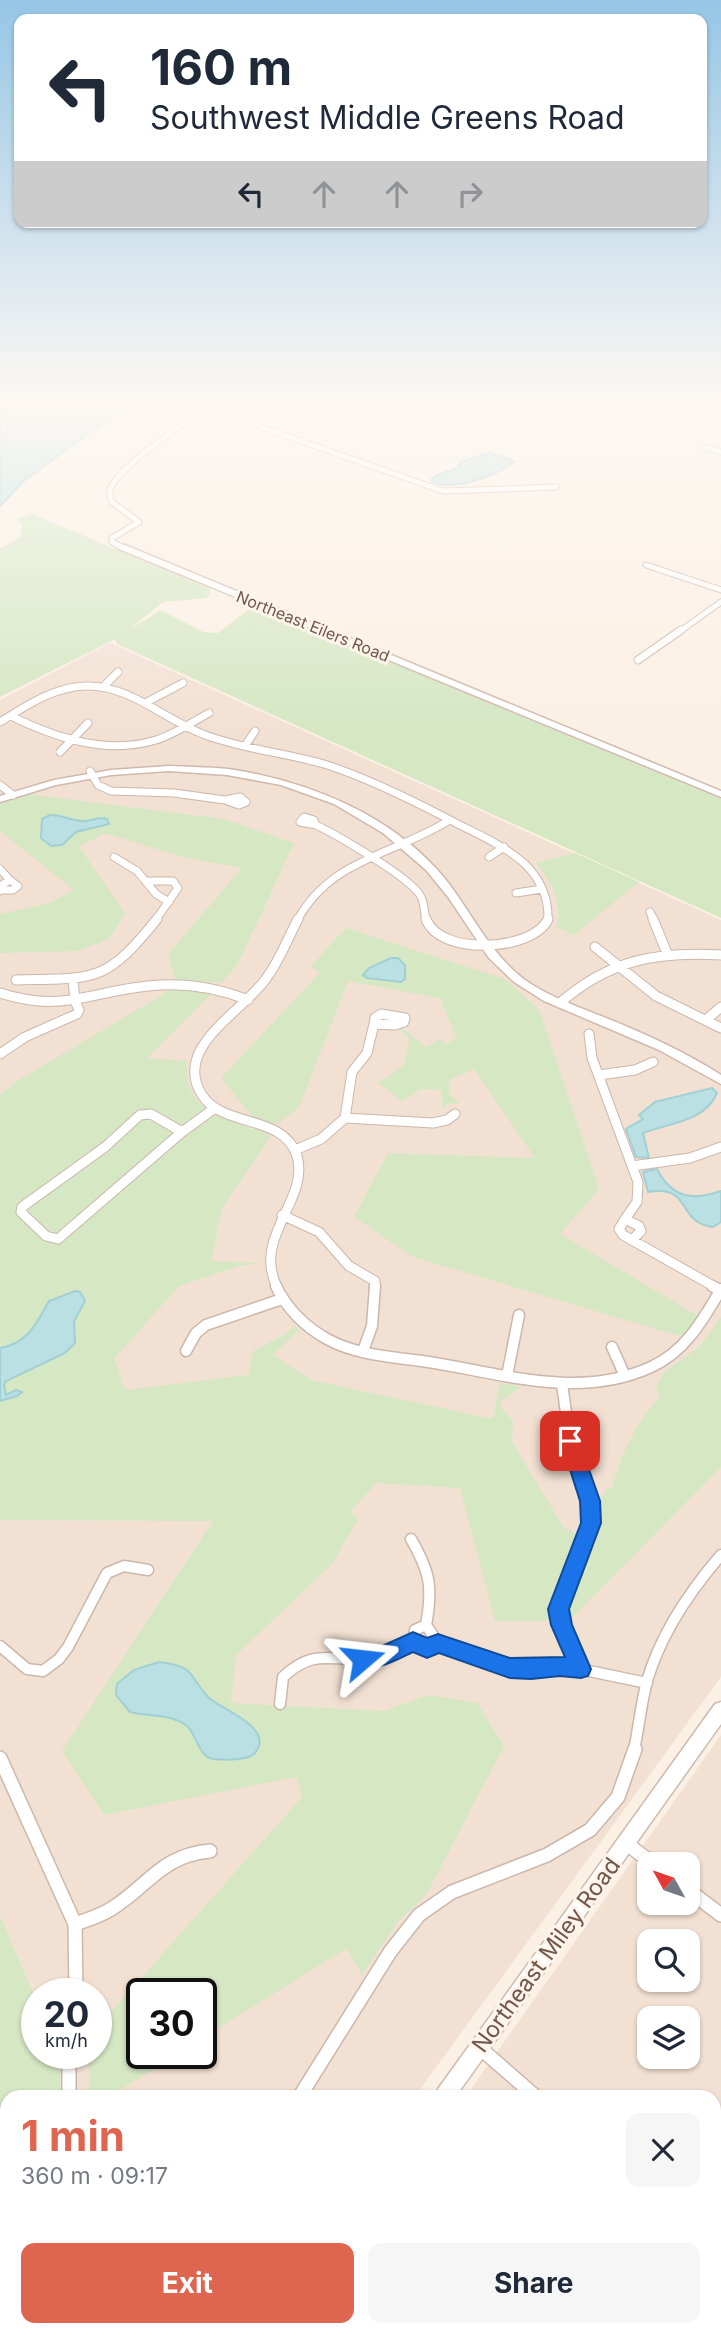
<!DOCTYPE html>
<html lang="en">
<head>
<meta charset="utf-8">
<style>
	:root { --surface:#fff; --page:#f6f6f7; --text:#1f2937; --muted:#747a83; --accent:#de6550 }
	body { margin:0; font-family:Inter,sans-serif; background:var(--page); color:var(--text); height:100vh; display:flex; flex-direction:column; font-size:26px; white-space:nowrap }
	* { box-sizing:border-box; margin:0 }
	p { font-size:23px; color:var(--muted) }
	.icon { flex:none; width:38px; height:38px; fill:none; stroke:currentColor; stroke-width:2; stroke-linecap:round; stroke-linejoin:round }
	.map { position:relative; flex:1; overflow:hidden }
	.details { position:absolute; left:0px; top:2090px; width:721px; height:247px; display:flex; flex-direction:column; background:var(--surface); border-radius:21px 21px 0 0; box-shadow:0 2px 5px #0004 }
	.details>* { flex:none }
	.banner { position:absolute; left:14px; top:14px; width:693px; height:214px; border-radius:14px; box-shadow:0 2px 5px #0004; background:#fff; color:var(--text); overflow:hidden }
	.needle { width:46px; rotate:310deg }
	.controls { position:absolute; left:637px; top:1852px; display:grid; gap:14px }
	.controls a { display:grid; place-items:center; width:63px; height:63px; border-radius:14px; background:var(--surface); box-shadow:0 2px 5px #0004; font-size:35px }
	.speed { position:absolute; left:21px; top:1978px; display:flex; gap:14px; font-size:35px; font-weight:700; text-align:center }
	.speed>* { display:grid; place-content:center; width:91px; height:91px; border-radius:50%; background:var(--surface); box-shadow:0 2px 5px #0004; line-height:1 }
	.speed small { font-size:18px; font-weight:400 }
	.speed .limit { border:4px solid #111; border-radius:10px; background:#fff; color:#111 }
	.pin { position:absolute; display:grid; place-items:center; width:60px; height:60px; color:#fff; margin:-30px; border-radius:14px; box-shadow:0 4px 10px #0006 }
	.me { position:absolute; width:77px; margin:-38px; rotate:73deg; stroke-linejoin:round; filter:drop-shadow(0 0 5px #0008) }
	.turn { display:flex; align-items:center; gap:24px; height:147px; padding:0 21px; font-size:32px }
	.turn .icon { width:91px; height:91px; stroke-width:2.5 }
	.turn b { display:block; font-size:49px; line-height:60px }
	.lanes { display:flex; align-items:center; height:66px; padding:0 21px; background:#0003; justify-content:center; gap:35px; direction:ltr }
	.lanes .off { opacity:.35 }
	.round { display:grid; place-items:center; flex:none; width:74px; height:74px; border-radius:14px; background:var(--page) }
	.head { display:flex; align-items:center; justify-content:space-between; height:119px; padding:0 21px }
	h1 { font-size:42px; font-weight:700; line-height:52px; color:var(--accent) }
	.button { display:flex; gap:14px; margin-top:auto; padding:14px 21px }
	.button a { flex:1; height:80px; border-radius:14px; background:var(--accent); color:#fff; font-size:28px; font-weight:700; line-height:80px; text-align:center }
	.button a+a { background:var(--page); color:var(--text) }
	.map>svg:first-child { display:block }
	.residential { fill:#f2e1d3; fill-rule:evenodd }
	.green { fill:#d5e7c3 }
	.water { fill:#bae0e3; stroke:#a1d0d4; stroke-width:2 }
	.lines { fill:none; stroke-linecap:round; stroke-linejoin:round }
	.street-far4-casing { stroke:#cbb7ab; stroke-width:7 }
	.street-far3-casing { stroke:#cbb7ab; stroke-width:9 }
	.street-far2-casing { stroke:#cbb7ab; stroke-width:11 }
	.street-far1-casing { stroke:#cbb7ab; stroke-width:13 }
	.street-casing { stroke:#cbb7ab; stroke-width:16 }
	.secondary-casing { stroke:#d0b9ac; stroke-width:3 }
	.street-far4 { stroke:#fff; stroke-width:5 }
	.street-far3 { stroke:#fff; stroke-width:7 }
	.street-far2 { stroke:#fff; stroke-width:9 }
	.street-far1 { stroke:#fff; stroke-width:10 }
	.street { stroke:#fff; stroke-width:13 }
	.secondary { fill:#fff; fill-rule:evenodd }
	.route { fill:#1a73e8; stroke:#114b97; stroke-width:2 }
	.labels { text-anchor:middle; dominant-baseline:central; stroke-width:6; stroke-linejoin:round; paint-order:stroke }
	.far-street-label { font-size:16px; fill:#71564b; stroke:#fef4ea }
	.near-street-label { font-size:23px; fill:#71564b; stroke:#fef4ea }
</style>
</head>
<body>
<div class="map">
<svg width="721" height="2335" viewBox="0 0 721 2335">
	<rect width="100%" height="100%" fill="#fbf0e4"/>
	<!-- residential -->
	<path class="residential" d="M110 643 721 920V1677L415 2096H7V2329H244L240 2335H0V700ZM37 1993H96V2053H37ZM142 1993H201V2053H142Z
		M721 1735V2335H486L482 2329H714V2096H466ZM649 1864H688V1902H649ZM649 1941H688V1979H649ZM649 2018H688V2056H649Z"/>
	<!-- green -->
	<path class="green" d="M32 514 209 588 210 594 206 598 163 602 129 630 161 610 203 632 218 633 249 609 261 608 721 799V918L117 644 115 639 0 697V549L20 537 22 524 17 519Z
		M27 794 224 819 294 843 238 964 221 983 175 979 168 954 242 868 183 857 104 833 79 847 125 913 109 939 78 951 0 953V914L49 903 74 890 0 831V804Z
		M575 853 639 882 574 935 556 927C565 905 549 879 536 863Z
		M346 928 505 979 539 1010 599 1189 560 1234 700 1317 683 1337 413 1257 354 1217 388 1153 535 1158 474 1069 449 1080V1093L460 1104 450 1103 442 1108V1090L421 1089 402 1101 378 1083 405 1065 409 1038 397 1028H402L426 1047 440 1039 446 1044 457 1038 440 998 348 981 299 1107 277 1124 252 1116 221 1078 320 973 311 966Z
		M172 989 213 992 147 1058 187 1061C181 1116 234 1119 271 1136L222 1208 211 1261 262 1263 240 1266 179 1286 114 1359 125 1390 248 1375 253 1351 286 1334 295 1326 299 1330 273 1355 311 1380 493 1419 500 1383 521 1387 502 1400 500 1407 513 1421 512 1442 564 1528 583 1536C572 1561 547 1593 556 1621H495L460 1488 376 1483 350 1512 358 1519 332 1564 236 1655 231 1703 384 1711 428 1695 477 1703 504 1746 426 1895 396 1924 362 1975 347 1948 201 2039V1993H142V2053H180L110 2096H90L88 2053H96V2029L302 1797 297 1777 104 1815 62 1751 213 1521 0 1520V1095L19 1080Z
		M721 1317V1467L569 1621 566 1604 597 1535 599 1503 606 1489H612C621 1453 636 1424 660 1396L656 1388 663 1373 700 1346Z
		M0 1916 37 2002V2053H58L60 2057 61 2096H7V2181L0 2185Z"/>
	<!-- water -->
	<path class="water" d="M10 402H132L25 480 0 506V408Z
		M489 453 514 461C500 476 448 493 431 480L437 475 458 468 460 462Z
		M50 815C62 814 72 822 84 821 93 821 97 816 107 819L109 824 76 832 62 845 51 846 41 838 42 819Z
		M391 958H398L405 965V979L401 982 367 978 363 975 369 968Z
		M712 1088 717 1093C705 1122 668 1123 643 1133L649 1158 636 1157 626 1129 643 1119 639 1115 655 1102Z
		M657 1169C672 1198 693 1201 721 1191V1222L713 1227C676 1223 693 1184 648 1192L643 1172Z
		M75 1291 80 1292 85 1301 74 1321 75 1343 65 1353 6 1381 4 1385 6 1395 16 1390 22 1392 17 1396 0 1401V1348C28 1343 36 1324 49 1301Z
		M159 1662C197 1667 187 1674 208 1697 219 1709 276 1727 255 1753 248 1761 223 1760 213 1759 198 1756 197 1735 187 1726 170 1713 149 1717 130 1712L116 1695 117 1684 134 1670Z"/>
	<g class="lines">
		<defs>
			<path id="street-far4" d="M207 408 443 491 556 487
				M704 447 721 452
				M122 547 112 542V538L139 522 112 502C111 499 109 495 110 491 115 467 195 415 218 402
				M646 565 721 590
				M679 632 721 602"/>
			<path id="street-far3" d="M638 660 681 630
				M103 687 118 672
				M145 703 183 683
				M11 716C56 738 106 755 156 740 175 734 192 722 209 713
				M0 722C26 706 55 686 87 686 133 686 167 722 208 736 247 750 288 753 327 765 370 779 412 800 452 821 477 834 504 845 525 864 541 880 549 899 548 921
				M245 746 255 731
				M60 752 88 723
				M90 771 98 785 111 791 174 793 225 800
				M0 785 13 795
				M240 797 246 802 239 805 225 800Z
				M304 817 314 820 316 825 300 822Z
				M316 825C337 835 409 877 420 895 425 903 424 912 426 921
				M114 857 137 871 156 894 169 902
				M489 857 504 847
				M0 869 10 880
				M148 881H173L178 888 155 921
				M0 891 2 885 10 880 18 886 13 890H2
				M516 893 542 889
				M650 912 654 921
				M297 921C330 859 393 855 448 821"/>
			<path id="street-far2" d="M426 919C440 957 534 951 548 919
				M653 919 667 953
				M595 947 656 996 721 1028
				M16 980C95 978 105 984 157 919
				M0 993C63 1013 88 992 148 986 183 982 216 987 248 1000
				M560 1003C609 960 657 951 721 955
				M381 1014 405 1018 404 1022 395 1025 374 1024 375 1018Z
				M706 1020 721 1007
				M589 1034 592 1058 638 1182 637 1202 625 1219
				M0 1054 25 1037 77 1014 79 1010 75 1001 73 980
				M599 1075 635 1070 653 1062
				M151 1114 182 1132 58 1239 46 1236 21 1212 22 1207 105 1147 140 1115Z
				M345 1118 433 1123 447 1120 455 1114
				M182 1132 215 1108
				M295 1150 321 1139 345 1118 352 1072 367 1053 374 1024
				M632 1166 690 1158 721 1147
				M282 1215 319 1232 349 1266 375 1281V1287
				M633 1239 641 1231 639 1226 625 1219 619 1229 623 1235 715 1287
				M277 1287C252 1236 310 1200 297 1156 284 1114 223 1128 202 1095 172 1048 241 1013 265 980 279 962 287 940 298 919"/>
			<path id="street-far1" d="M276 1286C287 1309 304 1326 327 1339 360 1357 399 1357 435 1363 506 1375 582 1399 651 1367 685 1352 703 1320 721 1289
				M712 1286 720 1290
				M612 1347 625 1376
				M186 1351 196 1333 206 1325 282 1299
				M363 1351 372 1326 375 1286
				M507 1376 519 1315
				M562 1384 570 1441 591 1508 588 1536 558 1609 561 1625 581 1669
				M411 1539C430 1572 433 1587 426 1625
				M426 1625 438 1643 427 1648 413 1642 415 1630Z
				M438 1643 510 1668 570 1667 647 1683
				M0 1646 27 1669 43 1671 59 1659 68 1647 107 1573 124 1566 148 1570
				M280 1704 283 1677C316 1646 333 1663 371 1658 385 1656 400 1647 413 1642
				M634 1750C639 1727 641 1703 647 1681 661 1633 689 1592 721 1555"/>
			<path id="street" d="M0 1758 75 1924 76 1993
				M626 1843 653 1864
				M688 1890 721 1915
				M75 1924C87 1920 100 1916 111 1909 148 1886 162 1855 210 1851
				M480 2048 535 2096
				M69 2053V2096
				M300 2096 390 1952 419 1915 452 1892 547 1855 590 1830 618 1797 635 1749
				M703 2329 705 2335"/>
			<path id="secondary" d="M119 545H125L721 791V797L119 549Z
				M169 766C188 767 208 767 228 769 307 780 395 816 446 880 472 913 490 954 525 980 549 997 579 1007 606 1018 646 1034 685 1052 721 1075V1084L659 1050 544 1001 514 982 489 958 448 897 426 870 383 833 334 804 281 785 227 775 169 771 111 775 56 785 0 802V796L54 780 111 770Z
				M721 1702V1724L456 2096H436L438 2089 715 1704Z
				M0 2257 7 2259V2279L0 2277Z
				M0 2280 7 2281V2301L0 2300Z
				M78 2329H104L107 2335H80Z
				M121 2329H146L149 2335H123Z
				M255 2329H277L275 2335H252Z"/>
		</defs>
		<!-- street-far4 casing -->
		<use href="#street-far4" class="street-far4-casing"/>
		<!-- street-far3 casing -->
		<use href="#street-far3" class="street-far3-casing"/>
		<!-- street-far2 casing -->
		<use href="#street-far2" class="street-far2-casing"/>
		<!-- street-far1 casing -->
		<use href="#street-far1" class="street-far1-casing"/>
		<!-- street casing -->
		<use href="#street" class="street-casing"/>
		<!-- secondary casing -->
		<use href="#secondary" class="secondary-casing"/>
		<!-- street-far4 -->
		<use href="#street-far4" class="street-far4"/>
		<!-- street-far3 -->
		<use href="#street-far3" class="street-far3"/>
		<!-- street-far2 -->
		<use href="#street-far2" class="street-far2"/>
		<!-- street-far1 -->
		<use href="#street-far1" class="street-far1"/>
		<!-- street -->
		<use href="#street" class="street"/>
		<!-- secondary -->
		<use href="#secondary" class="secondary"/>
	</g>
	<!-- sky -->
	<linearGradient id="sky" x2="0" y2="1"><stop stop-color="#95c6e6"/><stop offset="0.55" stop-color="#fdf8f3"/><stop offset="1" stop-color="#fdf8f3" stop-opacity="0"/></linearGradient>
	<rect width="721" height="729" fill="url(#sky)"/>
	<!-- route -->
	<path class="route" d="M570 1433 576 1436 579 1441 600 1501 601 1523 569 1609 572 1625 591 1669 588 1676 581 1678 560 1676 531 1679 510 1678 439 1653 427 1658 413 1652C396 1660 374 1673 356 1666L353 1659 356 1652 380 1647 413 1632 427 1638 438 1634 510 1658 565 1657 551 1625 548 1609 581 1523 580 1501 561 1441 563 1436Z"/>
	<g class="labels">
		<!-- far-street labels -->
		<g class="far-street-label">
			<text transform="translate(313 626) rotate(22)">Northeast Eilers Road</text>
		</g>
		<!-- near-street labels -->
		<g class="near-street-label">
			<text transform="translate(546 1955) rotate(-54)">Northeast Miley Road</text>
		</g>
	</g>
</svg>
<div class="controls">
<a><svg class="needle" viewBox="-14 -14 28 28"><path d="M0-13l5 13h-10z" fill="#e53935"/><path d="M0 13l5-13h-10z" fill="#747a83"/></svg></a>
<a><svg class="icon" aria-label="search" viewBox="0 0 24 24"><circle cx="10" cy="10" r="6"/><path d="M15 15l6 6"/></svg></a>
<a><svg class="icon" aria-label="layers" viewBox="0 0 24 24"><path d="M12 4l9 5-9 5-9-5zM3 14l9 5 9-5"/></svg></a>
</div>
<div class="speed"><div>20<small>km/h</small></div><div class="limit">30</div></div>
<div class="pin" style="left:570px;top:1441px;background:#d93025"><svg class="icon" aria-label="arrive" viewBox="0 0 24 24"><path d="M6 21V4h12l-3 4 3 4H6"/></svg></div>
<svg class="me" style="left:363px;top:1659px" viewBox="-20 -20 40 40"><path d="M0-17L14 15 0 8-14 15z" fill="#1a73e8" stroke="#fff" stroke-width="4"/></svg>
<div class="banner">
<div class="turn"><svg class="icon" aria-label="left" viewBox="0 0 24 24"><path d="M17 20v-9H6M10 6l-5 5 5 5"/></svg><div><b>160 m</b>Southwest Middle Greens Road</div></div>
<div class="lanes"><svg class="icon" aria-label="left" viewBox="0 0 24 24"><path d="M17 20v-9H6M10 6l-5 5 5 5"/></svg><svg class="icon off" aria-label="ahead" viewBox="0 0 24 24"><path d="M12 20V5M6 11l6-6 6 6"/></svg><svg class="icon off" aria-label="ahead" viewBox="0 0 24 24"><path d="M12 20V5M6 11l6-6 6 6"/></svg><svg class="icon off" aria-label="right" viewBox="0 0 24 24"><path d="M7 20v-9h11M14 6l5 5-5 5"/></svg></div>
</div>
<section class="details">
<div class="head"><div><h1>1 min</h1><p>360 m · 09:17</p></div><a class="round"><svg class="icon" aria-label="close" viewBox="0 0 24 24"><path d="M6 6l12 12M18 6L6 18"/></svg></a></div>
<div class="button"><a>Exit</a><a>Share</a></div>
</section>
</div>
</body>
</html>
